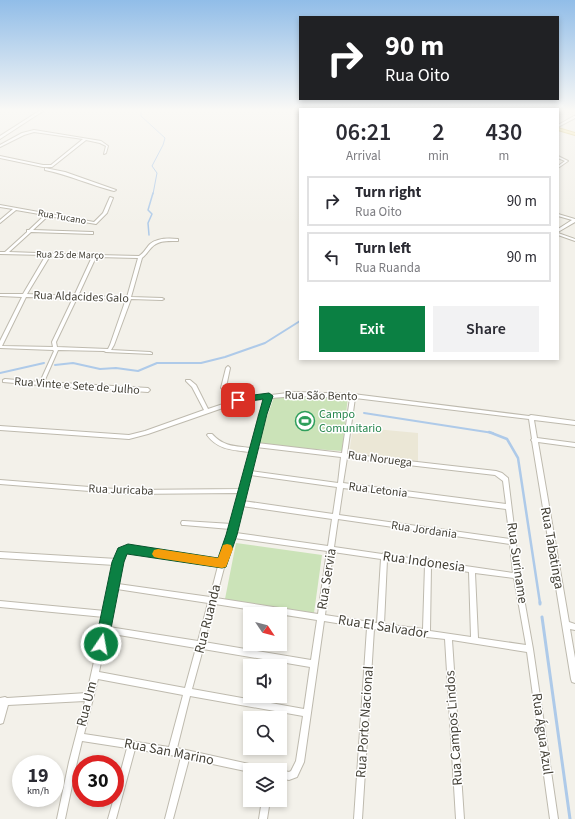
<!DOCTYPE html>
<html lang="en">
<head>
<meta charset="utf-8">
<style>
	:root { --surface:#fff; --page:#f2f2f3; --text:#2b2b33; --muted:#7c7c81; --line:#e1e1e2; --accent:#0b8043 }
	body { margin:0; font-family:"Source Sans 3",sans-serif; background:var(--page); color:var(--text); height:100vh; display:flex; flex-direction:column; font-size:15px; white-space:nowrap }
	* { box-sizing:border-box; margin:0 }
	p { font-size:13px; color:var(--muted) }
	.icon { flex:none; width:22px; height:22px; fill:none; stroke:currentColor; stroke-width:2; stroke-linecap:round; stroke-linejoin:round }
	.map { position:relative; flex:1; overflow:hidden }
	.sheet { position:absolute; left:299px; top:108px; width:260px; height:252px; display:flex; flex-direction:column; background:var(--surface); border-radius:0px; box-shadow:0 2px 6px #0003 }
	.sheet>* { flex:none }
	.top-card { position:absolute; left:299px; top:16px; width:260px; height:84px; border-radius:0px; box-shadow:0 2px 6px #0003; background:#202124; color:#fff; overflow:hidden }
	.needle { width:26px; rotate:125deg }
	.fabs { position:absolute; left:243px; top:607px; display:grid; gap:8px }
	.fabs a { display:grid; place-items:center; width:44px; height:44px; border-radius:0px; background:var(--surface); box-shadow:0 2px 6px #0003; font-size:20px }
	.speed { position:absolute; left:12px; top:755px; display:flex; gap:8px; font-size:20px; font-weight:700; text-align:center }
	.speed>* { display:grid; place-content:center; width:52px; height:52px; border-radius:50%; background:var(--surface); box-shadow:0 2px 6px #0003; line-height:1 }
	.speed small { font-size:10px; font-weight:400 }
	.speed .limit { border:6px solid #d22; background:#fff; color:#111 }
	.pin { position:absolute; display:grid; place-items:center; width:34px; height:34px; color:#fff; margin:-17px; border-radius:8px; box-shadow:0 2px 6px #0006 }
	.me { position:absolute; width:44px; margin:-22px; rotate:12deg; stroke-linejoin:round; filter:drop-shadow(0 0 3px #0008) }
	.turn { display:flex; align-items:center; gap:14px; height:84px; padding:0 20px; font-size:18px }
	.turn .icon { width:52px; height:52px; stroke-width:2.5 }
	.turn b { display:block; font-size:28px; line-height:34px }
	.eta { display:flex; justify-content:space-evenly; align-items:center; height:68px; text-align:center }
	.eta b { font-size:24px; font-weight:600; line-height:28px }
	.cta { display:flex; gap:8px; margin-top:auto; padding:8px 20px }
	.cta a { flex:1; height:46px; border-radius:0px; background:var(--accent); color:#fff; font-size:16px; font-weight:600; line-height:46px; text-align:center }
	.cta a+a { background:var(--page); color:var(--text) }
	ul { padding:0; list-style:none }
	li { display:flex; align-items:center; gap:12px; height:50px; margin:0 8px 6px; padding:0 12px; border:2px solid var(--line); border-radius:0px }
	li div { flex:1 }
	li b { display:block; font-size:15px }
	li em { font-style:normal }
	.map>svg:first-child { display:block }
	.education { fill:#ebe7d6 }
	.green { fill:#cbe3b8 }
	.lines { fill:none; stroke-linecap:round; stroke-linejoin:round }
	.stream-far4 { stroke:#aecae9; stroke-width:1 }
	.stream-far3 { stroke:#aecae9; stroke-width:1.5 }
	.stream-far2 { stroke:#aecae9; stroke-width:2 }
	.stream-far1 { stroke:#aecae9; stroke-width:2.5 }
	.stream { stroke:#aecae9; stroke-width:3 }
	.minor-casing { stroke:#bebaae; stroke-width:2 }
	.tertiary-casing { stroke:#bebaae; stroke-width:2 }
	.primary-casing { stroke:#d7c475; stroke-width:2 }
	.minor { fill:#fff; fill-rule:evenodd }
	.tertiary { fill:#fff; fill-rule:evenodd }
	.primary { fill:#f3e5a3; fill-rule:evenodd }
	.route { fill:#0b8043; stroke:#07532c }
	.slow { fill:#f59e0b }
	.labels { text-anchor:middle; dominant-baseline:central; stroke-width:3; stroke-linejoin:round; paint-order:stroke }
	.far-street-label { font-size:10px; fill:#464339; stroke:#fff }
	.street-label { font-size:12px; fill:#464339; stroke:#fff }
	.leisure-label { font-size:12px; fill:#27864d; stroke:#fff; text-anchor:start }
	.near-street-label { font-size:14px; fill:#464339; stroke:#fff }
</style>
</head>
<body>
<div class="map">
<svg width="575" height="819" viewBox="0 0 575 819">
	<rect width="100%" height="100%" fill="#f3f1ea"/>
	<!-- education -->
	<path class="education" d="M353 427 418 433V461L349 454Z"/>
	<!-- green -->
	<path class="green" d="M348 396 342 451 257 445 274 397Z
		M236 543 322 555 314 613 225 599Z"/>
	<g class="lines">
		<!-- stream-far4 -->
		<path class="stream-far4" d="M141 111V116L165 138 163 145 152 166 157 173 153 194"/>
		<!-- stream-far3 -->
		<path class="stream-far3" d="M149 235 148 223 152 214 148 210 153 193"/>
		<!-- stream-far2 -->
		<path class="stream-far2" d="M55 365 73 363 100 369 116 368 138 371 157 363H201L225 357 265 343 300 321
			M0 373 44 363
			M364 413 493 433"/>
		<!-- stream-far1 -->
		<path class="stream-far1" d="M489 432 507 439 518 458 540 603"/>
		<!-- stream -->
		<path class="stream" d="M540 602V604
			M542 617 570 819"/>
		<defs>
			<path id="minor" d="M574 116H575V118L558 127V125Z
				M34 130 101 141 108 146 106 153 104 154 106 146 100 143 86 140 52 167H43L0 158V156L43 165H51L83 139 34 132 24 135 0 147V145L22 133Z
				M558 156 568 161 558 168V166L565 161 558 158Z
				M45 168 65 172 116 190 114 191C91 185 69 175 45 170Z
				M110 197 113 198 107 213 96 224 48 216 33 230 92 232H93V234L31 232 9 252 93 255 95 254 97 255 139 256C144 253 146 248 150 244 157 238 169 238 178 239V241H177C168 241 158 240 151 248 148 251 146 255 142 258L131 297 162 298 164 299 162 300 131 299 114 345 111 350 150 352 152 353V354L106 352 104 351 58 350 44 382 148 388 150 390 148 392 43 385 41 386 39 385 3 382V380L5 379 40 382 54 351 53 350 0 348V341L22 297 0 296V294H23L46 255 0 254V252H5L27 232V230H29L45 215 16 210 0 223V220L13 209 0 207V205L94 222 103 213ZM50 256 92 257 74 296 27 294ZM96 257 138 258 127 297 78 296ZM26 297 73 298 52 342 53 347 2 346ZM77 298 126 299 110 345 108 349 57 347 56 342Z
				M558 214 575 219V222L558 232V229L572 220 558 216Z
				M558 233 575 239V241L558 235Z
				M228 366 230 368 226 387 240 398 267 395 269 394 271 395 296 392 353 394 529 416 531 415 575 421V425L534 420 537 438 575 443V447L538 442 569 622 575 624V630L570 629 575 658V683L572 682 571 679 532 441 531 440 532 439 529 419 355 398 347 454 496 471 502 473 508 478 520 576 533 649 558 819H550L527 652 452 640 464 819H456L445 639 427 637H426L423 636 381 630H380L374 629 362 819H354L367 628 324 621 304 762 297 777 289 780 280 778V770L289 772 291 771 296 761 303 716 190 696 177 748 258 766 261 767 262 770H250V772L189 759 173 819H165L181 757 135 749 116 819H108L114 798H115V793L127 748 82 741 77 762 65 819H57L69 762 85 701 8 705 3 723 0 724V698L5 697 7 698 87 693 101 630V629L104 617 0 607V601L105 611 115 565 0 558V552L117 559 119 551 128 546 220 561 230 529 184 525H182L181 523 182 521H184L232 524 239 493 128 494 0 484V480L128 490 241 489 250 452C233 450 218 450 207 435L208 434H212C224 447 235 446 251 448L259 414 265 399 240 402 148 434 129 439 0 430V426L129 435 145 431 204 410 192 387 186 381V380H190L196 385 208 409 235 400 221 388 226 368ZM296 396 350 398 342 453 257 443 265 414 271 398ZM256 447 341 457 338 483 251 471ZM347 458 495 475 503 481 506 504 343 483ZM250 475 337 487 333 514 243 501ZM343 488 506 509 510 539 339 515ZM242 506 332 519 328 546 236 533ZM338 519 510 544 513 573 431 561 428 559 426 560 386 555 384 553 382 554 334 547ZM234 538 327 551 318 614 216 598 225 564ZM129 552 218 566 210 597 118 584 124 555ZM333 552 381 559 377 623 325 615ZM387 560 425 565 423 629 384 624ZM431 566 469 572 471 637 430 631ZM475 573 514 578 526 645 478 638ZM117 589 208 603 198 641 109 627ZM215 604 317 620 311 660 204 642ZM107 633 196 648 185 688 99 672ZM203 649 310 667 304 709 192 689ZM98 679 183 695 169 747 84 734Z
				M262 800H270L267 819H259Z"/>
			<path id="tertiary" d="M39 111H43L0 139V136Z"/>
			<path id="primary" d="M558 128 575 133V135L558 130Z"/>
		</defs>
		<!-- minor casing -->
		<use href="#minor" class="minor-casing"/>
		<!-- tertiary casing -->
		<use href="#tertiary" class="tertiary-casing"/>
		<!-- primary casing -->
		<use href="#primary" class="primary-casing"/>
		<!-- minor -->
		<use href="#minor" class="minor"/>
		<!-- tertiary -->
		<use href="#tertiary" class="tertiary"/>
		<!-- primary -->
		<use href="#primary" class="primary"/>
	</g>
	<!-- sky -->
	<linearGradient id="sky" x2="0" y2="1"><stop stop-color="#91bde8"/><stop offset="0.49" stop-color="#faf9f6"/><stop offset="1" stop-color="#faf9f6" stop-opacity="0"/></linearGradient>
	<rect width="575" height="225" fill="url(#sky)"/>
	<!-- route -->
	<path class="route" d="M269 393 273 396 267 414 237 535 226 567 222 568 127 554 124 562 108 644 106 649 101 651 97 649 95 644 112 562 118 548 128 544 218 558 226 535 263 399 238 403 234 400 238 397Z"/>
	<!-- slow -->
	<path class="slow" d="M227 544 231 545 233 549 226 567 222 568 158 558 154 557 152 554 154 550 158 549 218 558 223 545Z"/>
	<!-- icons -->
	<defs>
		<symbol id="stadium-ring" viewBox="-11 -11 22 22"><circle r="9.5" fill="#fff" stroke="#2e9e5b" stroke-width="1.5"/><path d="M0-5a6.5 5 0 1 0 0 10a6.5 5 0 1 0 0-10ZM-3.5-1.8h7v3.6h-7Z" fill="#2e9e5b"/></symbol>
	</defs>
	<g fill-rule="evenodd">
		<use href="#stadium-ring" x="294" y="410" width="22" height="22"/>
	</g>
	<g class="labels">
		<!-- far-street labels -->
		<g class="far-street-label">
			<text transform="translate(62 217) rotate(10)">Rua Tucano</text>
			<text transform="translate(70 255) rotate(1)">Rua 25 de Março</text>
		</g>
		<!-- street labels -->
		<g class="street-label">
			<text transform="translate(81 297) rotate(2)">Rua Aldacides Galo</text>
			<text transform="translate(77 386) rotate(4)">Rua Vinte e Sete de Julho</text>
			<text transform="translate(321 396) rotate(1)">Rua São Bento</text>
			<text transform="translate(380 459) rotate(7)">Rua Noruega</text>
			<text transform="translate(121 490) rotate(2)">Rua Juricaba</text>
			<text transform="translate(378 490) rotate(7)">Rua Letonia</text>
			<text transform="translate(424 530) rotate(8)">Rua Jordania</text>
		</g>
		<!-- leisure labels -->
		<g class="leisure-label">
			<text x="319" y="414">Campo<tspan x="319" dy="14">Comunitario</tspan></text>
		</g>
		<!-- near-street labels -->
		<g class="near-street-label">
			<text transform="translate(552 548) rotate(80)">Rua Tabatinga</text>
			<text transform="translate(424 562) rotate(8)">Rua Indonesia</text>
			<text transform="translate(517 563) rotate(82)">Rua Suriname</text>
			<text transform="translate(327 579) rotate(-81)">Rua Servia</text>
			<text transform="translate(208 619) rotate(-76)">Rua Ruanda</text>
			<text transform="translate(383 627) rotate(9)">Rua El Salvador</text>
			<text transform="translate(87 704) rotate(-76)">Rua Um</text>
			<text transform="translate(365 722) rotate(-86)">Rua Porto Nacional</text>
			<text transform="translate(454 728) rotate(-94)">Rua Campos Lindos</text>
			<text transform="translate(542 734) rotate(82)">Rua Água Azul</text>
			<text transform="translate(169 752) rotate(11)">Rua San Marino</text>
		</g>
	</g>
</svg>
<div class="fabs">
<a><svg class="needle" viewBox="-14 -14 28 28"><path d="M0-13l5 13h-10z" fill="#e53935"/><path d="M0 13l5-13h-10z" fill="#7c7c81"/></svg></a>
<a><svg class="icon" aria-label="sound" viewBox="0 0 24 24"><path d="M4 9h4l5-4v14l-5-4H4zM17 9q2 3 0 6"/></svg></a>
<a><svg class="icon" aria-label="search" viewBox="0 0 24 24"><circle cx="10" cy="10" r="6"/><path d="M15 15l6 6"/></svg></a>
<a><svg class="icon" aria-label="layers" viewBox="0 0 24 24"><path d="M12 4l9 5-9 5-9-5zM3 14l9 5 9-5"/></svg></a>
</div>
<div class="speed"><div>19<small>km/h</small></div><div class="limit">30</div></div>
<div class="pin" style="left:238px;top:400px;background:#d93025"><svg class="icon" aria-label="arrive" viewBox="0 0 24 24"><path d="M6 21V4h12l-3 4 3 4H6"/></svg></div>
<svg class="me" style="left:101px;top:644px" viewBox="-20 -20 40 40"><circle r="17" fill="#0b8043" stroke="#fff" stroke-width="3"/><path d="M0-11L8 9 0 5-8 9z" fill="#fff"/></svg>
<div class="top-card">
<div class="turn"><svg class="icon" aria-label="right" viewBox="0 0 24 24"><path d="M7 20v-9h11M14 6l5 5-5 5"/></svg><div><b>90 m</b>Rua Oito</div></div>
</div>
<section class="sheet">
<div class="eta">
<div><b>06:21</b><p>Arrival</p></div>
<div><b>2</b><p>min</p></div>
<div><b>430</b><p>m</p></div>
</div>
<ul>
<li><svg class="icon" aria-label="right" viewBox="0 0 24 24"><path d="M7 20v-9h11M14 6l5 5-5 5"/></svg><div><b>Turn right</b><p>Rua Oito</p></div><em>90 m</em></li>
<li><svg class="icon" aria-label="left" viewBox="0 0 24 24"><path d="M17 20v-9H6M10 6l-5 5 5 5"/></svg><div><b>Turn left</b><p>Rua Ruanda</p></div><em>90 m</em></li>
</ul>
<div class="cta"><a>Exit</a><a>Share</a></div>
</section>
</div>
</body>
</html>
